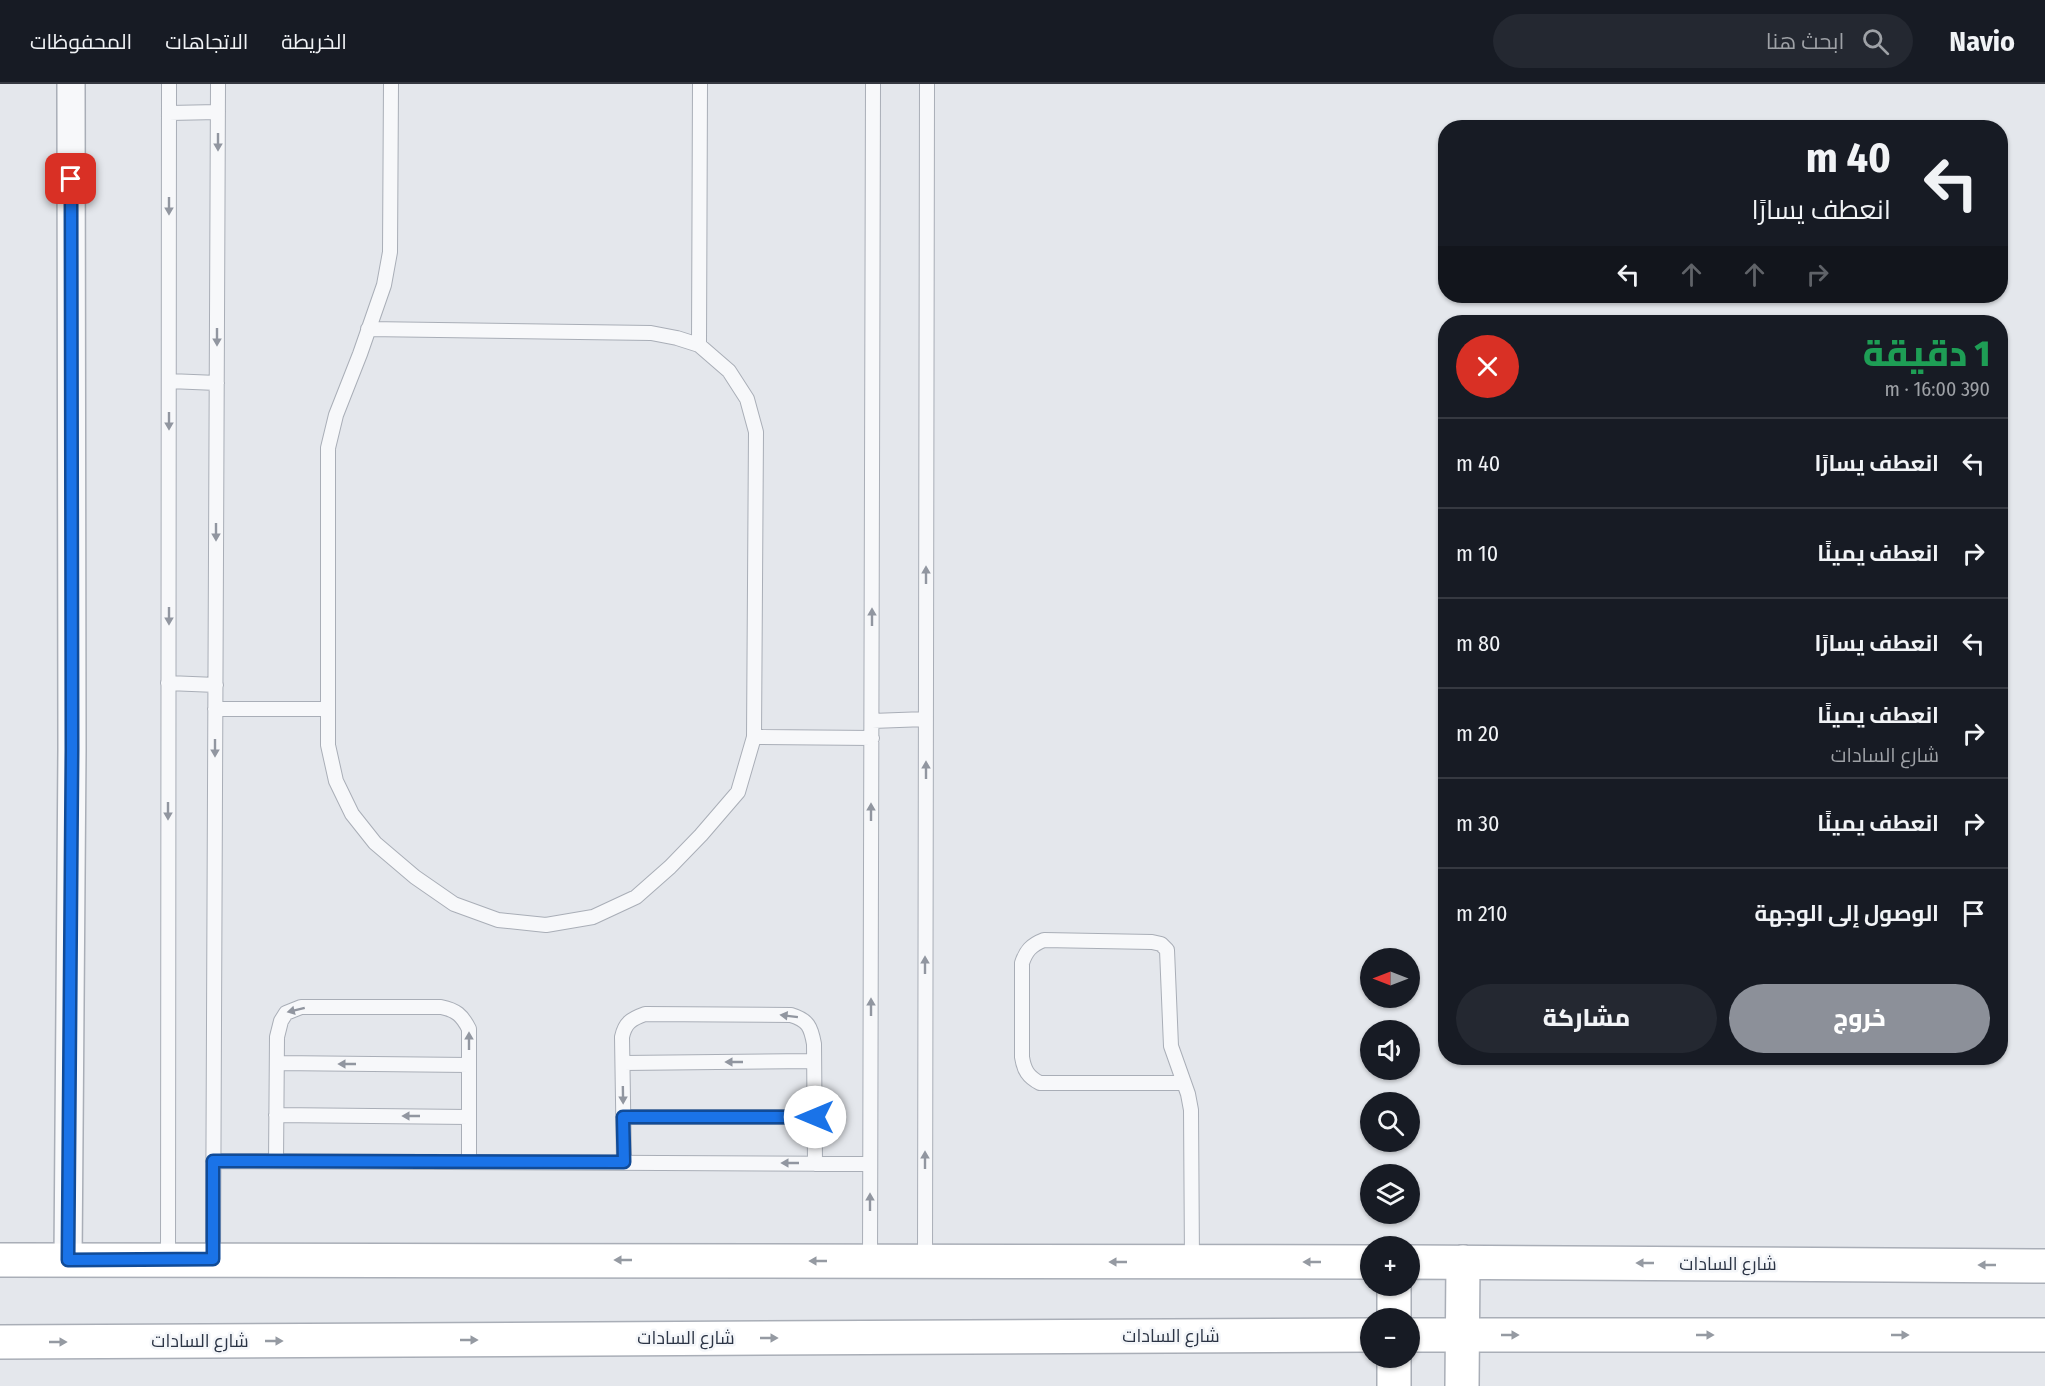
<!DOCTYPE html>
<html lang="ar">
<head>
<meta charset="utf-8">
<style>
	:root { --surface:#171b24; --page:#242831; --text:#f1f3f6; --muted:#9ea1a6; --line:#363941; --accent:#8c9099 }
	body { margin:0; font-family:"Fira Sans Condensed",Cairo,sans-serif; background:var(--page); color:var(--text); direction:rtl; height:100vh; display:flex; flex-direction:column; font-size:22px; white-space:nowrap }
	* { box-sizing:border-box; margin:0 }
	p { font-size:20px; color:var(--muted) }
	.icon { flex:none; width:33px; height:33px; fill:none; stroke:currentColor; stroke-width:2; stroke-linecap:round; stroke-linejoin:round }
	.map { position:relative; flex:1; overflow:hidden; direction:ltr }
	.panel { position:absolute; left:1438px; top:231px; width:570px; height:750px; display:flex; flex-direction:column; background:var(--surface); border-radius:24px; box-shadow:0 2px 4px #0004; direction:rtl }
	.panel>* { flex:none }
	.top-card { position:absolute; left:1438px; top:36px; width:570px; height:183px; border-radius:24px; box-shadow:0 2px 4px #0004; direction:rtl; background:#171b24; color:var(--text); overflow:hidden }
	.needle { width:39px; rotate:270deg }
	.buttons { position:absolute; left:1360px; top:864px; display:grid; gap:12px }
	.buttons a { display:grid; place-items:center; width:60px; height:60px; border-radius:50%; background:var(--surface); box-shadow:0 2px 4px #0004; font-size:30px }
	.pin { position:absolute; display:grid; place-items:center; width:51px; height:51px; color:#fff; margin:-26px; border-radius:12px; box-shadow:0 3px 9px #0006 }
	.me { position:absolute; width:66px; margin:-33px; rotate:270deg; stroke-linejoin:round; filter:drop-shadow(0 0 4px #0008) }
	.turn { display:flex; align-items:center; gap:21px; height:126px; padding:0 18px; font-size:27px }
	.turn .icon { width:78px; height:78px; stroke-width:2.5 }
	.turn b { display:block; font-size:42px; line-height:51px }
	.lanes { display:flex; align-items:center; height:57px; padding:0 18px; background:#0003; justify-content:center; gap:30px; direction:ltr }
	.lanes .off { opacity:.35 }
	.round { display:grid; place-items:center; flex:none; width:63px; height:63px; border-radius:32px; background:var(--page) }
	.overview { display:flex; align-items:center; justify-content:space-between; height:102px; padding:0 18px }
	h1 { font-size:36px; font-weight:800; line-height:45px; color:#1e9e55 }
	.primary-button { display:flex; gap:12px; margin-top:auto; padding:12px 18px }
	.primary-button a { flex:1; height:69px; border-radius:36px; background:var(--accent); color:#fff; font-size:24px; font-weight:800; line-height:69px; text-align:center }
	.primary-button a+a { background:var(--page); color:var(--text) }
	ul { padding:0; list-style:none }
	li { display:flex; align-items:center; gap:18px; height:90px; padding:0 18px; border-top:2px solid var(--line) }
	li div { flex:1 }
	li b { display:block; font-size:22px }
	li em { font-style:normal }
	header { display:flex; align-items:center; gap:36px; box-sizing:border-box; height:84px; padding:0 30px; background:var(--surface); border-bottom:2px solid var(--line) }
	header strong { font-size:28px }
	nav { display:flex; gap:33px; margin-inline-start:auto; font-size:21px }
	.search { width:420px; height:54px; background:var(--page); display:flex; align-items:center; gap:15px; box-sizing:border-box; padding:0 21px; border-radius:33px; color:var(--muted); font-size:22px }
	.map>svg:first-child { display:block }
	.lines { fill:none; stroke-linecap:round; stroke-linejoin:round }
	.lane-casing { stroke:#a9aeb7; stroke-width:16 }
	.street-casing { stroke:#a9aeb7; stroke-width:30 }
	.secondary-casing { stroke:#a9aeb7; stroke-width:36 }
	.lane { stroke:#f7f8fa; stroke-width:14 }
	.street { stroke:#f7f8fa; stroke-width:27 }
	.secondary { stroke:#fff; stroke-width:33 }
	.oneway { fill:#9196a0 }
	.oneway2 { fill:#959aa2 }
	.route-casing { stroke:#114b97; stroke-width:15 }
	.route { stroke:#1a73e8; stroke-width:10 }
	.labels { text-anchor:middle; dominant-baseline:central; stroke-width:5; stroke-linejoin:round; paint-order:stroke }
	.street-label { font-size:18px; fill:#2b3445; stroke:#f4f6f9 }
</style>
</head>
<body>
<header>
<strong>Navio</strong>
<div class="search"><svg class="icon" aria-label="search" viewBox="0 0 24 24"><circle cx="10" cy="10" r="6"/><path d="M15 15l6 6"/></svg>ابحث هنا</div>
<nav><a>الخريطة</a><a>الاتجاهات</a><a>المحفوظات</a></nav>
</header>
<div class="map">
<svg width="2045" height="1302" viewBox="0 0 2045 1302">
	<rect width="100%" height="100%" fill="#e4e7ec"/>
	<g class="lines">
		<defs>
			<path id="lane" d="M169 29 218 28
				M368 245 651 249 677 254 699 261 729 287 747 315 756 348 754 653 738 708 701 751 670 783 636 813 593 833 546 841 498 836 454 820 415 793 375 759 352 730 336 697 328 661V364L336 331 360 270 384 201 390 168 391 0
				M699 261 700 0
				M169 297 217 299
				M168 599 216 601
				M215 625H328
				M872 637 926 635
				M754 653 872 654
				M277 979 469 981
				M623 979 813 977
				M1184 999H1040C1028 993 1024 986 1022 973V879C1026 867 1031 861 1044 856L1152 858 1161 860 1167 866 1171 962 1188 1010 1191 1026 1192 1178
				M276 1031 469 1033
				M623 1033H815
				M213 1077 870 1080
				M276 1077 277 953 281 937 286 929 301 923H441C456 926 462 931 469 945V1078
				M624 1079 622 953C625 939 631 935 645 930L791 931C808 936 811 943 814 960L815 1080
				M168 1175 169 0
				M213 1175 218 0
				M870 1177 873 0
				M925 1177 927 0"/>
			<path id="street" d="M68 1176 72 666 71 0"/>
			<path id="secondary" d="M0 1176 1371 1178
				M1410 1178 2045 1182
				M1394 1234V1202
				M1410 1251H2045
				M0 1258 1371 1251
				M1394 1302V1274
				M1462 1302 1463 1178"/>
		</defs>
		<!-- lane casing -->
		<use href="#lane" class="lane-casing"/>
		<!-- street casing -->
		<use href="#street" class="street-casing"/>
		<!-- secondary casing -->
		<use href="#secondary" class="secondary-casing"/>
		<!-- lane -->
		<use href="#lane" class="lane"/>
		<!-- street -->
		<use href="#street" class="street"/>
		<!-- secondary -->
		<use href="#secondary" class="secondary"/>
	</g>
	<!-- one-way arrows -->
	<defs><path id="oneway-solid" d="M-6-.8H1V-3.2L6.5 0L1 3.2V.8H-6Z" transform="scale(1.5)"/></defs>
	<g class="oneway">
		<use href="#oneway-solid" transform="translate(218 58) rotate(90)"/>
		<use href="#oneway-solid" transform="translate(169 122) rotate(90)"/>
		<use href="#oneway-solid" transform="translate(217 253) rotate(90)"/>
		<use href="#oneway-solid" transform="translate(169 337) rotate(90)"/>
		<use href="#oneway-solid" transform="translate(216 448) rotate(90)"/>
		<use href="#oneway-solid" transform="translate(926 491) rotate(-90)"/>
		<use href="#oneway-solid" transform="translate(169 532) rotate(90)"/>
		<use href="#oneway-solid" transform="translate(872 533) rotate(-90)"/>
		<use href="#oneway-solid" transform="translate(215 664) rotate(90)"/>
		<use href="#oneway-solid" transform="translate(926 686) rotate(-90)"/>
		<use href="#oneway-solid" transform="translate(168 727) rotate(90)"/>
		<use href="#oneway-solid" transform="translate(871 728) rotate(-90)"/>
		<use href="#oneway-solid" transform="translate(925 881) rotate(-90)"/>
		<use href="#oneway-solid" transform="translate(871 923) rotate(-90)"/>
		<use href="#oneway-solid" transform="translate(296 926) rotate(166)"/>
		<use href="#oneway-solid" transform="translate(789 932) rotate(-173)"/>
		<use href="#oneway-solid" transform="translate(469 957) rotate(-90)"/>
		<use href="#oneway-solid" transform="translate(734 978) rotate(180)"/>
		<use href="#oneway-solid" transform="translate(347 980) rotate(-180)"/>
		<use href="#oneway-solid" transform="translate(623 1011) rotate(89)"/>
		<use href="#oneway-solid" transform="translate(411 1032) rotate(-180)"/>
		<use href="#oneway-solid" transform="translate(925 1076) rotate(-90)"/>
		<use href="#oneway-solid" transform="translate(790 1079) rotate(-180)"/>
		<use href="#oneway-solid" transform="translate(870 1118) rotate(-90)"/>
	</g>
	<g class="oneway2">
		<use href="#oneway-solid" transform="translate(623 1176) rotate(-180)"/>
		<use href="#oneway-solid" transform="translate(818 1177) rotate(-180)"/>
		<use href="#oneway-solid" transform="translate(1118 1178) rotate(-180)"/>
		<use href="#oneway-solid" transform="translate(1312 1178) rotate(180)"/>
		<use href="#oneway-solid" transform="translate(1645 1179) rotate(-180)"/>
		<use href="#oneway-solid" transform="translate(1987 1181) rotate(-180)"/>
		<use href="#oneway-solid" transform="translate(1510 1251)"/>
		<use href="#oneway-solid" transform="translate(1705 1251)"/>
		<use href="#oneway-solid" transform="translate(1900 1251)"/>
		<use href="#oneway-solid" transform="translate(769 1254)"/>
		<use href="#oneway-solid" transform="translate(469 1256)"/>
		<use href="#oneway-solid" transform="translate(274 1257)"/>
		<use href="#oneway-solid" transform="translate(58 1258)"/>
	</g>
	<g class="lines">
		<defs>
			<path id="route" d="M71 95 72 666 68 1176 213 1175V1077L624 1078 623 1033H815"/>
		</defs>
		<!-- route casing -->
		<use href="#route" class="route-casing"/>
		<!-- route -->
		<use href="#route" class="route"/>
	</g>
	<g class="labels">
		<!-- street labels -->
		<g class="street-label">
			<text x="1728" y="1180">شارع السادات</text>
			<text x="1171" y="1252">شارع السادات</text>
			<text x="686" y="1254">شارع السادات</text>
			<text x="200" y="1257">شارع السادات</text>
		</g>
	</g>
</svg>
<div class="buttons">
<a><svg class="needle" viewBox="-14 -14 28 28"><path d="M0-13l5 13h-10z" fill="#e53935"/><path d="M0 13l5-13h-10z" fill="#9ea1a6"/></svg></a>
<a><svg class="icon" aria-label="sound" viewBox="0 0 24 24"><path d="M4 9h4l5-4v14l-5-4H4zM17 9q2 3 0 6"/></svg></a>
<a><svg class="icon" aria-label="search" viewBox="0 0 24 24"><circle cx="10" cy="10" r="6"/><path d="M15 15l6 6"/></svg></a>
<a><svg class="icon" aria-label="layers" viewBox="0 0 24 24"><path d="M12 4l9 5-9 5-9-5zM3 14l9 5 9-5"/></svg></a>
<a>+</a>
<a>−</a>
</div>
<div class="pin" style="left:71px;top:95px;background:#d93025"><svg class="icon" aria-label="arrive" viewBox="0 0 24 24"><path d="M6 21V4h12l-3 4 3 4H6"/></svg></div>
<svg class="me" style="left:815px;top:1033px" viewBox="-20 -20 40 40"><circle r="19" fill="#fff"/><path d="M0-13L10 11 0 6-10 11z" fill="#1a73e8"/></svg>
<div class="top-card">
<div class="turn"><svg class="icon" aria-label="left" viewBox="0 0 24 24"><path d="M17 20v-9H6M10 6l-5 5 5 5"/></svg><div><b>40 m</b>انعطف يسارًا</div></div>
<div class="lanes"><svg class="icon" aria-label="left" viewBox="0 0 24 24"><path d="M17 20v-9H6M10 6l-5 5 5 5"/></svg><svg class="icon off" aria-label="ahead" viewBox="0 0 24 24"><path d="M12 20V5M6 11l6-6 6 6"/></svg><svg class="icon off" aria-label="ahead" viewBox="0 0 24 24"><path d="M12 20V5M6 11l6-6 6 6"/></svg><svg class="icon off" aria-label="right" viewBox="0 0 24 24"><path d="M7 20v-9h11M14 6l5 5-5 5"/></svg></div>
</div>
<section class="panel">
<div class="overview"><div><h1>1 دقيقة</h1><p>390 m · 16:00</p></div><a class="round" style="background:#d93025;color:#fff"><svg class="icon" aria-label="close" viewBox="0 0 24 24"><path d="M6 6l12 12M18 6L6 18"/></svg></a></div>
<ul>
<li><svg class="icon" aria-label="left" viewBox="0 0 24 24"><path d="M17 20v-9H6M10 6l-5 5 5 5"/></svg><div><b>انعطف يسارًا</b></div><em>40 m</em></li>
<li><svg class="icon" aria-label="right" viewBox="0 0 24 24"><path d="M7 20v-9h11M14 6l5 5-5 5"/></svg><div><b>انعطف يمينًا</b></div><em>10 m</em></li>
<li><svg class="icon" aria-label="left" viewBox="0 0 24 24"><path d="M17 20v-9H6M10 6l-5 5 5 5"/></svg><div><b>انعطف يسارًا</b></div><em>80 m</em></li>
<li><svg class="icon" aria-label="right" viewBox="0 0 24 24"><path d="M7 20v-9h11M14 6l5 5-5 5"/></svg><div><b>انعطف يمينًا</b><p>شارع السادات</p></div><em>20 m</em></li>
<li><svg class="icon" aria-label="right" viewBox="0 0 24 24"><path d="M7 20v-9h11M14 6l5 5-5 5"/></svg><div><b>انعطف يمينًا</b></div><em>30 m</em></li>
<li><svg class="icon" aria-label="arrive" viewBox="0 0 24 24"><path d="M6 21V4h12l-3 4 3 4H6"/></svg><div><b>الوصول إلى الوجهة</b></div><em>210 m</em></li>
</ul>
<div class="primary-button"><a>خروج</a><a>مشاركة</a></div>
</section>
</div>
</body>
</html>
